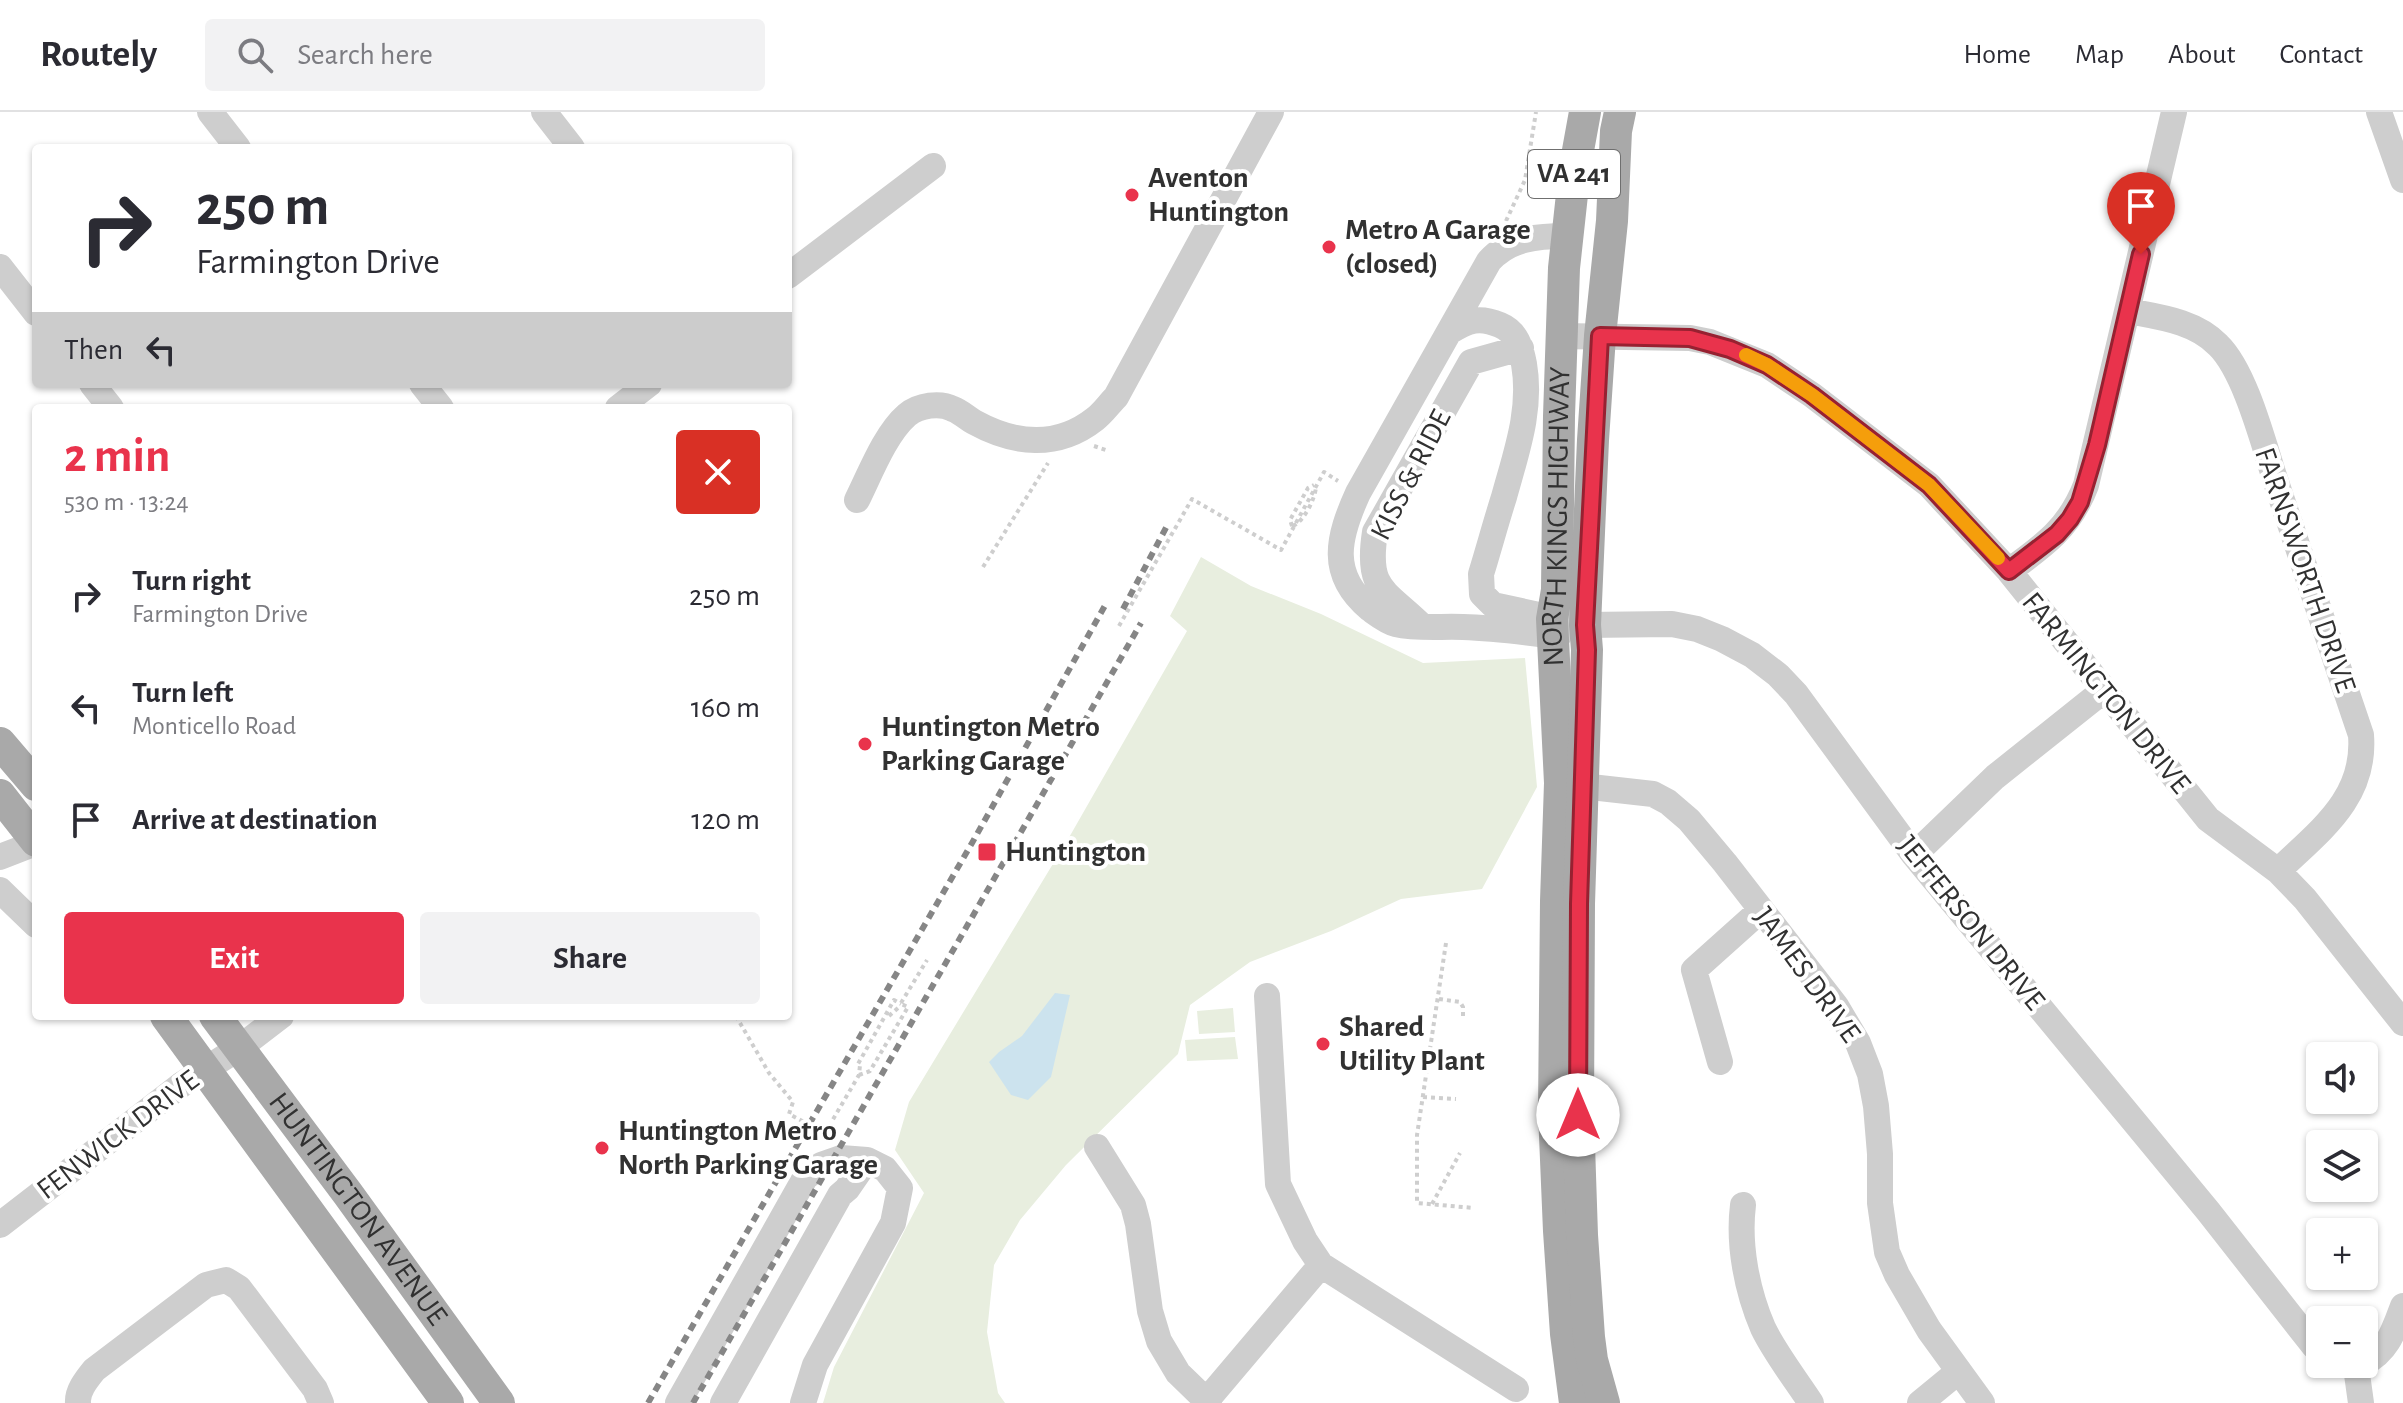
<!DOCTYPE html>
<html lang="en">
<head>
<meta charset="utf-8">
<style>
	:root { --surface:#fff; --page:#f2f2f3; --text:#2b2b33; --muted:#7c7c81; --line:#e1e1e2; --accent:#e9334c }
	body { margin:0; font-family:"Alegreya Sans",sans-serif; background:var(--page); color:var(--text); height:100vh; display:flex; flex-direction:column; font-size:30px; white-space:nowrap }
	* { box-sizing:border-box; margin:0 }
	p { font-size:26px; color:var(--muted) }
	.icon { flex:none; width:44px; height:44px; fill:none; stroke:currentColor; stroke-width:2; stroke-linecap:round; stroke-linejoin:round }
	.map { position:relative; flex:1; overflow:hidden }
	.side { position:absolute; left:32px; top:292px; width:760px; height:616px; display:flex; flex-direction:column; background:var(--surface); border-radius:8px; box-shadow:0 2px 6px #0004 }
	.side>* { flex:none }
	.hud { position:absolute; left:32px; top:32px; width:760px; height:244px; border-radius:8px; box-shadow:0 2px 6px #0004; background:#fff; color:var(--text); overflow:hidden }
	.controls { position:absolute; left:2306px; top:930px; display:grid; gap:16px }
	.controls a { display:grid; place-items:center; width:72px; height:72px; border-radius:8px; background:var(--surface); box-shadow:0 2px 6px #0004; font-size:40px }
	.pin { position:absolute; display:grid; place-items:center; width:68px; height:68px; color:#fff; margin:-82px -34px; border-radius:50% 50% 50% 0; rotate:-45deg; box-shadow:0 0 8px #0007 }
	.pin .icon { rotate:45deg }
	.me { position:absolute; width:88px; margin:-44px; rotate:0deg; stroke-linejoin:round; filter:drop-shadow(0 0 6px #0008) }
	.turn { display:flex; align-items:center; gap:28px; height:168px; padding:0 32px; font-size:36px }
	.turn .icon { width:104px; height:104px; stroke-width:2.5 }
	.turn b { display:block; font-size:56px; line-height:68px }
	.then { display:flex; align-items:center; height:76px; padding:0 32px; background:#0003; gap:16px; font-size:30px }
	.round { display:grid; place-items:center; flex:none; width:84px; height:84px; border-radius:8px; background:var(--page) }
	.head { display:flex; align-items:center; justify-content:space-between; height:136px; padding:0 32px }
	h1 { font-size:48px; font-weight:700; line-height:60px; color:var(--accent) }
	.primary-button { display:flex; gap:16px; margin-top:auto; padding:16px 32px }
	.primary-button a { flex:1; height:92px; border-radius:8px; background:var(--accent); color:#fff; font-size:32px; font-weight:700; line-height:92px; text-align:center }
	.primary-button a+a { background:var(--page); color:var(--text) }
	ul { padding:0; list-style:none }
	li { display:flex; align-items:center; gap:24px; height:112px; padding:0 32px }
	li div { flex:1 }
	li b { display:block; font-size:30px }
	li em { font-style:normal }
	header { display:flex; align-items:center; gap:48px; box-sizing:border-box; height:112px; padding:0 40px; background:var(--surface); border-bottom:2px solid var(--line) }
	header strong { font-size:38px }
	nav { display:flex; gap:44px; margin-inline-start:auto; font-size:28px }
	.search { width:560px; height:72px; background:var(--page); display:flex; align-items:center; gap:20px; box-sizing:border-box; padding:0 28px; border-radius:8px; color:var(--muted); font-size:30px }
	.map>svg:first-child { display:block }
	.green { fill:#e8eedf }
	.water { fill:#cce3ee }
	.lines { fill:none; stroke-linecap:round; stroke-linejoin:round }
	.path { stroke:#cecece; stroke-width:4; stroke-dasharray:4 4; stroke-linecap:butt }
	.minor { stroke:#cecece; stroke-width:26 }
	.major { stroke:#a9a9a9; stroke-width:32 }
	.rail { stroke:#868686; stroke-width:6; stroke-dasharray:8 6; stroke-linecap:butt }
	.route-casing { stroke:#972131; stroke-width:20 }
	.route { stroke:#e9334c; stroke-width:14 }
	.slow { stroke:#f59e0b; stroke-width:14 }
	.poi-dot { fill:#e9334c; stroke:#fff; stroke-width:3 }
	.labels { text-anchor:middle; dominant-baseline:central; stroke-width:8; stroke-linejoin:round; paint-order:stroke }
	.shield { fill:#fff; stroke:#6f6f6f; stroke-width:2 }
	.shield-label { font-size:28px; font-weight:bold; fill:#313131 }
	.poi-label { font-size:30px; font-weight:bold; fill:#313131; stroke:#fff; text-anchor:start }
	.street-label { font-size:30px; fill:#313131; stroke:#fff }
</style>
</head>
<body>
<header>
<strong>Routely</strong>
<div class="search"><svg class="icon" aria-label="search" viewBox="0 0 24 24"><circle cx="10" cy="10" r="6"/><path d="M15 15l6 6"/></svg>Search here</div>
<nav><a>Home</a><a>Map</a><a>About</a><a>Contact</a></nav>
</header>
<div class="map">
<svg width="2403" height="1291" viewBox="0 0 2403 1291">
	<rect width="100%" height="100%" fill="#fff"/>
	<!-- green -->
	<path class="green" d="M1201 445 1251 474 1321 502 1423 551 1525 546 1537 675 1482 777 1401 787 1331 819 1250 850 1190 893 1178 942 1066 1053 1020 1108 994 1153 987 1220 998 1281 1005 1291H823L834 1255 924 1081 895 1038 909 990 1071 722 1187 519 1170 504Z
		M1233 896 1235 920 1199 922 1197 899Z
		M1235 925 1238 947 1187 949 1185 928Z"/>
	<!-- water -->
	<path class="water" d="M1055 881 1070 883 1051 965 1028 988 1011 983 989 950 999 940 1022 924Z"/>
	<g class="lines">
		<!-- path -->
		<path class="path" d="M1506 109 1525 68 1536 0
			M1094 334 1106 338
			M1292 414 1290 408 1308 376 1314 373
			M1293 414C1304 409 1315 387 1316 375
			M983 455 1048 351
			M1119 514 1192 387 1281 438 1324 360 1338 369
			M1446 831 1417 1023V1091L1474 1096
			M1439 887 1460 890 1463 895V907
			M901 891 927 848
			M736 904 769 961 793 990 789 1002 825 1021 827 1026
			M889 904 899 895
			M859 963 870 959 908 895 901 892
			M1423 985 1456 987
			M825 1021 859 963 860 953 858 952 894 888 901 892
			M1432 1092 1460 1041"/>
		<!-- minor -->
		<path class="minor" d="M210 0 238 36
			M544 0 572 36
			M2379 0 2403 68
			M0 155 36 201
			M788 164 933 54
			M2128 199C2159 205 2195 209 2218 233 2245 259 2263 330 2275 367 2304 453 2332 538 2361 623 2366 687 2319 719 2278 759
			M1449 220C1468 208 1479 204 1500 213 1517 220 1521 236 1524 252 1532 298 1516 341 1504 385 1496 410 1489 436 1481 462L1482 482 1493 493 1585 513 1672 512 1697 517 1722 527 1752 543 1778 563 1796 582 1914 743 2208 1099 2314 1234 2320 1239
			M1560 224 1690 226 1710 230 1767 253 1812 283 1929 373 2009 459 2208 707 2278 759 2305 787 2403 911
			M92 272 111 296
			M422 272 441 296
			M618 296 649 272
			M857 388C870 362 885 322 907 303 919 293 940 290 953 297 961 300 967 306 974 310 1014 332 1057 337 1095 307 1103 301 1109 292 1116 285L1271 0
			M2009 459C2045 433 2070 415 2086 373L2174 0
			M1422 514C1384 477 1366 478 1375 420L1471 250 1521 236
			M1559 523 1555 524C1525 520 1494 516 1463 515 1442 514 1417 517 1396 512 1387 510 1377 502 1370 497 1328 462 1338 425 1358 381L1489 149C1510 126 1537 124 1567 124
			M1564 672 1653 682 1668 690 1689 708 1725 751 1836 894 1858 931 1870 962 1876 994 1880 1042V1091L1887 1140 1897 1163 1929 1218 1982 1291
			M1914 743 1995 665 2103 579
			M0 745 36 731
			M0 778 36 813
			M1267 884 1278 1072 1305 1129 1321 1153 1516 1277
			M1720 950 1694 858 1761 798
			M1097 1035 1133 1093 1138 1112 1150 1199 1159 1229 1178 1261 1209 1291
			M1743 1093C1738 1133 1747 1179 1763 1216 1775 1241 1796 1268 1811 1291
			M0 1113 181 973 239 936 281 904
			M2364 1251C2388 1239 2394 1218 2403 1194
			M2356 1255 2361 1291
			M1207 1288 1321 1153
			M78 1291C77 1279 86 1268 94 1258L206 1173 226 1168 239 1176 315 1277 321 1291
			M678 1291 805 1066 821 1053 841 1046 867 1048 885 1057 900 1076 893 1111 815 1253 803 1291
			M723 1291 840 1083 847 1077 867 1048
			M1920 1291 1959 1259"/>
		<!-- major -->
		<g class="major">
			<path d="M0 631 36 673"/>
			<path d="M0 683 36 729"/>
			<path d="M166 904 448 1291"/>
			<path id="s1" d="M215 904 348 1082 499 1291"/>
			<path id="s2" d="M1575 1291 1566 1222 1559 1119 1554 1000 1556 789 1560 671 1552 507 1557 478 1559 304 1564 156 1575 55 1585 0"/>
			<path d="M1604 1291 1592 1248 1589 1225 1582 1123 1578 1003 1579 792 1587 538 1585 513 1593 328 1600 224 1612 109 1616 19 1620 0"/>
		</g>
		<!-- rail -->
		<path class="rail" d="M1123 497 1168 412
			M648 1291 972 731 1107 490
			M693 1291 1141 511"/>
	</g>
	<g class="lines">
		<defs>
			<path id="route" d="M1578 1003 1579 792 1587 538 1585 513 1600 224 1690 226 1730 237 1767 253 1812 283 1929 373 2009 459 2057 422 2070 407 2080 390 2097 333 2141 142"/>
		</defs>
		<!-- route casing -->
		<use href="#route" class="route-casing"/>
		<!-- route -->
		<use href="#route" class="route"/>
		<!-- slow -->
		<path class="slow" d="M1746 243 1767 253 1812 283 1929 373 1998 446"/>
	</g>
	<!-- markers -->
	<g class="poi-dot">
		<circle cx="1132" cy="83" r="8"/>
		<circle cx="1329" cy="135" r="8"/>
		<circle cx="865" cy="632" r="8"/>
		<rect x="977" y="730" width="20" height="20" rx="4"/>
		<circle cx="1323" cy="932" r="8"/>
		<circle cx="602" cy="1036" r="8"/>
	</g>
	<g class="labels">
		<!-- shield labels -->
		<rect class="shield" x="1528" y="38" width="92" height="48" rx="6"/>
		<g class="shield-label">
			<text x="1574" y="62">VA 241</text>
		</g>
		<!-- poi labels -->
		<g class="poi-label">
			<text x="1148" y="66">Aventon<tspan x="1148" dy="34">Huntington</tspan></text>
			<text x="1345" y="118">Metro A Garage<tspan x="1345" dy="34">(closed)</tspan></text>
			<text x="881" y="615">Huntington Metro<tspan x="881" dy="34">Parking Garage</tspan></text>
			<text x="1005" y="740">Huntington</text>
			<text x="1339" y="915">Shared<tspan x="1339" dy="34">Utility Plant</tspan></text>
			<text x="618" y="1019">Huntington Metro<tspan x="618" dy="34">North Parking Garage</tspan></text>
		</g>
		<!-- street labels -->
		<g class="street-label">
			<text transform="translate(1411 363) rotate(-63)">KISS &amp; RIDE</text>
			<text stroke="none"><textPath href="#s2" startOffset="888">NORTH KINGS HIGHWAY</textPath></text>
			<text transform="translate(2305 458) rotate(71)">FARNSWORTH DRIVE</text>
			<text transform="translate(2106 581) rotate(51)">FARMINGTON DRIVE</text>
			<text transform="translate(1971 811) rotate(51)">JEFFERSON DRIVE</text>
			<text transform="translate(1807 863) rotate(54)">JAMES DRIVE</text>
			<text transform="translate(118 1023) rotate(-37)">FENWICK DRIVE</text>
			<text stroke="none"><textPath href="#s1" startOffset="240">HUNTINGTON AVENUE</textPath></text>
		</g>
	</g>
</svg>
<div class="controls">
<a><svg class="icon" aria-label="sound" viewBox="0 0 24 24"><path d="M4 9h4l5-4v14l-5-4H4zM17 9q2 3 0 6"/></svg></a>
<a><svg class="icon" aria-label="layers" viewBox="0 0 24 24"><path d="M12 4l9 5-9 5-9-5zM3 14l9 5 9-5"/></svg></a>
<a>+</a>
<a>−</a>
</div>
<div class="pin" style="left:2141px;top:142px;background:#d93025"><svg class="icon" aria-label="arrive" viewBox="0 0 24 24"><path d="M6 21V4h12l-3 4 3 4H6"/></svg></div>
<svg class="me" style="left:1578px;top:1003px" viewBox="-20 -20 40 40"><circle r="19" fill="#fff"/><path d="M0-13L10 11 0 6-10 11z" fill="#e9334c"/></svg>
<div class="hud">
<div class="turn"><svg class="icon" aria-label="right" viewBox="0 0 24 24"><path d="M7 20v-9h11M14 6l5 5-5 5"/></svg><div><b>250 m</b>Farmington Drive</div></div>
<div class="then">Then<svg class="icon" aria-label="left" viewBox="0 0 24 24"><path d="M17 20v-9H6M10 6l-5 5 5 5"/></svg></div>
</div>
<section class="side">
<div class="head"><div><h1>2 min</h1><p>530 m · 13:24</p></div><a class="round" style="background:#d93025;color:#fff"><svg class="icon" aria-label="close" viewBox="0 0 24 24"><path d="M6 6l12 12M18 6L6 18"/></svg></a></div>
<ul>
<li><svg class="icon" aria-label="right" viewBox="0 0 24 24"><path d="M7 20v-9h11M14 6l5 5-5 5"/></svg><div><b>Turn right</b><p>Farmington Drive</p></div><em>250 m</em></li>
<li><svg class="icon" aria-label="left" viewBox="0 0 24 24"><path d="M17 20v-9H6M10 6l-5 5 5 5"/></svg><div><b>Turn left</b><p>Monticello Road</p></div><em>160 m</em></li>
<li><svg class="icon" aria-label="arrive" viewBox="0 0 24 24"><path d="M6 21V4h12l-3 4 3 4H6"/></svg><div><b>Arrive at destination</b></div><em>120 m</em></li>
</ul>
<div class="primary-button"><a>Exit</a><a>Share</a></div>
</section>
</div>
</body>
</html>
